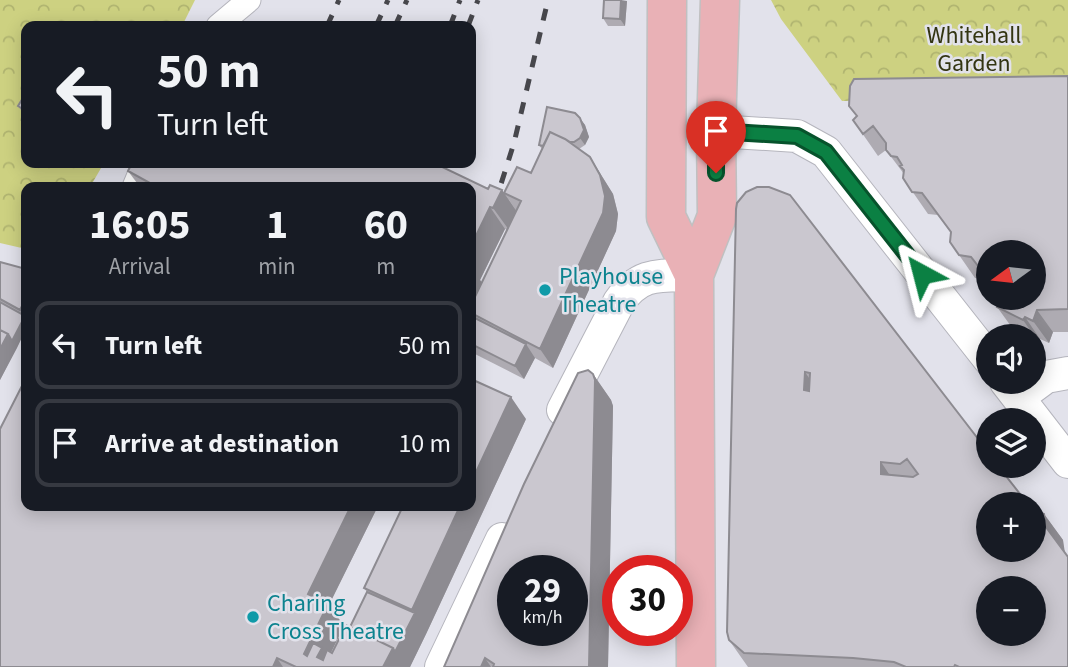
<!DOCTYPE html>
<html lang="en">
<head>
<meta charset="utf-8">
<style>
	:root { --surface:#171b24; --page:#242831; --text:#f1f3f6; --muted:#9ea1a6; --line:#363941 }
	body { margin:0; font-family:"Source Sans 3",sans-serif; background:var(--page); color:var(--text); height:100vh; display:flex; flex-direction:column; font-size:26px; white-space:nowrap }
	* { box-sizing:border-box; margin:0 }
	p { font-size:23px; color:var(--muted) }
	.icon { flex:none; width:38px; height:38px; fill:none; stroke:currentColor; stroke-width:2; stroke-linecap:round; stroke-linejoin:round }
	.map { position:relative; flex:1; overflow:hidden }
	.sheet { position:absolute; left:21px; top:182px; width:455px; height:329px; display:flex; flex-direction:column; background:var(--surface); border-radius:14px; box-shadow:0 4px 18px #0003 }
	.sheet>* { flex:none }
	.banner { position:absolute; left:21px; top:21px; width:455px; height:147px; border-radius:14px; box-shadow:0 4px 18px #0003; background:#171b24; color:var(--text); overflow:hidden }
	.needle { width:46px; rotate:255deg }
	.tools { position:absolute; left:976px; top:240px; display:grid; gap:14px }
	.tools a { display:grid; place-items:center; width:70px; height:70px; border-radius:50%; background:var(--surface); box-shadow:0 4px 18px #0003; font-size:35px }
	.speed { position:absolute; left:497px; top:555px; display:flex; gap:14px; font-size:35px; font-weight:700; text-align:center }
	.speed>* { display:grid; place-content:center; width:91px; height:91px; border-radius:50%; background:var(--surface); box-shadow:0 4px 18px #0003; line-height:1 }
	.speed small { font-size:18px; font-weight:400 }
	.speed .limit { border:10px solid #d22; background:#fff; color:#111 }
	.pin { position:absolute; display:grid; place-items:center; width:60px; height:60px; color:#fff; margin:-72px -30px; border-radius:50% 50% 50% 0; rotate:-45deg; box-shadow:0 0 7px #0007 }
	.pin .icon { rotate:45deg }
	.me { position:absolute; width:77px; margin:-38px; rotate:322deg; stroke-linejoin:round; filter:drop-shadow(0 0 5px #0008) }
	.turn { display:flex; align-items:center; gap:24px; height:147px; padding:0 21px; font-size:32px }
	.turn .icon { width:91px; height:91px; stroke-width:2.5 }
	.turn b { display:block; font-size:49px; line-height:60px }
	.eta { display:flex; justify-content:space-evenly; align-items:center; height:119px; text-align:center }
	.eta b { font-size:42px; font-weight:700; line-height:49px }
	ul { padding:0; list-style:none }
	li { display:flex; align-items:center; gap:21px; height:88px; margin:0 14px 10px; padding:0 7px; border:4px solid var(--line); border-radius:14px }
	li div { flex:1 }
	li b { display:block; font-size:26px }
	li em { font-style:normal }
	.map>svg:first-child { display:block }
	.park { fill:url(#park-crowns) }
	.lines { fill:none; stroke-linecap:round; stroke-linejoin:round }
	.pedestrian-casing { stroke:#b5b5bd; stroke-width:25 }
	.minor-casing { stroke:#b5b5bd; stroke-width:34 }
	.primary-casing { stroke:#c0c0c1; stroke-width:41 }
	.pedestrian { stroke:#fff; stroke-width:23 }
	.minor { stroke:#fff; stroke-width:32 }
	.primary { stroke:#e9b1b6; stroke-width:38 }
	.rail { stroke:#47474c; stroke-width:5; stroke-dasharray:12 12; stroke-linecap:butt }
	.wall { fill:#aeabb2; fill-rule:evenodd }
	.shaded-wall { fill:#8d8b91 }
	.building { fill:#cac7cf; stroke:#8d8b91; stroke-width:2; fill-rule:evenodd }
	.route-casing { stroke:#07532c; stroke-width:18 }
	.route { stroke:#0b8043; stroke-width:12 }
	.culture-dot { fill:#0f9aa8; stroke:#e2e2eb; stroke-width:2.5 }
	.labels { text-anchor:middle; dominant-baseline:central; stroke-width:5; stroke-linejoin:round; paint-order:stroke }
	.park-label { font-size:24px; fill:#333512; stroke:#e2e2eb }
	.culture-label { font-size:24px; fill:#0d838f; stroke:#e2e2eb; text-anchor:start }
</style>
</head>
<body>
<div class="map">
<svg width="1068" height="667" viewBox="0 0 1068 667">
	<defs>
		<pattern id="park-crowns" width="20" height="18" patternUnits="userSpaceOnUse" patternTransform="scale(1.75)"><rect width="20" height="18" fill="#cdd181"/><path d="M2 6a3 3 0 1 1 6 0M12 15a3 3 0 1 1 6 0" fill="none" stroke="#b0b470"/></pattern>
	</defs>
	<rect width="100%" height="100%" fill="#e2e2eb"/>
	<!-- park -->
	<path class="park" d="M0 0H195L182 26H26V163H104L90 187H26V249L0 243Z
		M771 0H1068V98L842 101 781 19Z"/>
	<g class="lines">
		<defs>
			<path id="pedestrian" d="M218 26 249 0
				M134 187 144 163"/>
			<path id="minor" d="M716 131 797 136 826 152 989 359
				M1006 382 1068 462
				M1019 397 1046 377 1068 373
				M563 410 619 302C641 271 660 276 694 275
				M441 667 502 539"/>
			<path id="primary" d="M667 0 666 217 694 275
				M696 667 694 275 717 216 716 131 720 0"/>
		</defs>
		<!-- pedestrian casing -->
		<use href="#pedestrian" class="pedestrian-casing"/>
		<!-- minor casing -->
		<use href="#minor" class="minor-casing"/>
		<!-- primary casing -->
		<use href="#primary" class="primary-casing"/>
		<!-- pedestrian -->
		<use href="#pedestrian" class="pedestrian"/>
		<!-- minor -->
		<use href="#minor" class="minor"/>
		<!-- primary -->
		<use href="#primary" class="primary"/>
		<!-- rail -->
		<path class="rail" d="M327 26 339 0
			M376 26 388 0
			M395 26 407 0
			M450 26 460 0
			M468 26 478 0
			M494 206 514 143 548 0"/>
	</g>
	<!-- wall -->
	<path class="wall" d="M627 1 625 26H608L603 18Z
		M1068 76V332H1053L1049 343 1040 339 1039 343 1034 340V336H1026L1013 329 992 300 1034 298 989 252V282L986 279 975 278 950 242 951 233 938 215 928 214 903 178 904 174 886 150 878 156 853 120Z
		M26 93V117L18 106Z
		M547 107 575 113 585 125 589 137 585 145 579 149 590 157 613 194 618 214 616 231 553 368 535 358 524 379 471 352V187H140L128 171 132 163H434L488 189 490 185 502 190 516 210 504 193 517 167 531 173 542 149 539 145ZM505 229 507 230 482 283 480 280Z
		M790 195 989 504 1044 514 1063 540 1068 667H748L729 640Z
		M0 262 26 269V329L0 380Z
		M593 374 611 400 613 406 608 667H444Z
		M526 419 427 632 410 667H0L26 506H378L329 605 344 626 331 652 332 653 350 627 367 592 364 588Z"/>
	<!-- shaded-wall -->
	<path class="shaded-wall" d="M621 0 627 1 625 26 620 19Z
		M580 118 585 125 589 137 585 145 580 138Z
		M590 157 613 194 618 214 616 231 553 368 540 349Z
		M502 190 517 212 509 230 493 208Z
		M490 207 505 229 480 280 485 287 471 313V246Z
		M26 298V329L17 348 12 341 25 316 20 310Z
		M1037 310 1053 332 1049 343 1033 321Z
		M1025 317 1040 339 1039 343 1023 320Z
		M8 334 17 348 0 380V349Z
		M526 344 535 358 524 379 515 366Z
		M471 354 475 359 471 367Z
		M805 372 823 399 804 390Z
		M593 374 611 400 613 406 608 667H589Z
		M511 397 526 419 427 632 410 667H383L393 648 415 613 412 610 460 506H471V483Z
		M881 462 899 489 881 474Z
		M351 506H378L329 605 344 626 324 667 304 654 308 594Z
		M1044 514 1063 540 1065 553 1046 527Z
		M277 658 283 667H273Z
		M485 658 491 667H481Z"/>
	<!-- building -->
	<path class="building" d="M604 0H621L620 19 603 18Z
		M1068 76V309L1037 310 1033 321 1025 317 1023 320 997 307 999 303 992 300 996 298H1034V252H989V280L971 257 959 255 950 242 951 232 922 193 912 192 903 178 904 170 900 166 902 165 897 157 891 156 886 150V143L873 126 863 134 853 120 857 116 849 106 850 86 854 79Z
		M26 93V111L18 106Z
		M547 107 575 113 580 118 584 130 580 138 574 142H570L565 139 550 132 543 146 539 145Z
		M550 132 565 139 590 157 600 175 605 196 603 213 540 349 471 313V305L521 201 504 193 517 167 531 173Z
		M132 163H434L488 189 490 185 502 190 493 208 490 207 471 246V187H157L128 171Z
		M757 187H769L790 195 989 453V466H998L1028 504H989V550H1034V510L1044 514 1046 527 1068 557V667H959L955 665 954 667H906L894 662 853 658 744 653 729 640 727 632 736 209 737 203 746 192ZM805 372 810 373 809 391 804 390ZM907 459 918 474 913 477 881 474V462L900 464ZM989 588H1034V634H989Z
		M0 262 26 269V298L20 310 0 299Z
		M0 302 25 316 12 341 8 334 0 330Z
		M471 316 526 344 515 366 471 344Z
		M0 330 8 334 0 349Z
		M588 370 593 374 595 380 589 667H493L494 664 485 658 481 667H444L524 484 578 373ZM513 570H572V630H513Z
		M26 378V506H351L308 594 328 604 304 654 307 656 313 643 322 648 317 657 323 660 327 650 332 653 346 625 393 648 383 667H296L277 658 273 667H0V429Z
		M471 379 511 397 471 483Z
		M403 506H460L412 610 364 588Z
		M367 592 415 613 395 652 393 648 350 627Z"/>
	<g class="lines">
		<defs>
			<path id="route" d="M716 173V131L797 136 826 152 922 274"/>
		</defs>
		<!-- route casing -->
		<use href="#route" class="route-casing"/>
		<!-- route -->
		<use href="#route" class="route"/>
	</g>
	<!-- markers -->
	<g class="culture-dot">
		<circle cx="545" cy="290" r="7"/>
		<circle cx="253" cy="617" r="7"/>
	</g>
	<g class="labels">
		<!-- park labels -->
		<g class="park-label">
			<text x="974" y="35">Whitehall<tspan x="974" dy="28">Garden</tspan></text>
		</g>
		<!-- culture labels -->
		<g class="culture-label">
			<text x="559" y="276">Playhouse<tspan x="559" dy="28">Theatre</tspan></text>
			<text x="267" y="603">Charing<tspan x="267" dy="28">Cross Theatre</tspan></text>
		</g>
	</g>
</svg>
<div class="tools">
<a><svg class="needle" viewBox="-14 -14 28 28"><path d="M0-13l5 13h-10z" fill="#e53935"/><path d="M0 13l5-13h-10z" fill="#9ea1a6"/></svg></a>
<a><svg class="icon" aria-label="sound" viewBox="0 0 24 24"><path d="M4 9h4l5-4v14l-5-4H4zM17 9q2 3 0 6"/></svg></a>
<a><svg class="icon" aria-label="layers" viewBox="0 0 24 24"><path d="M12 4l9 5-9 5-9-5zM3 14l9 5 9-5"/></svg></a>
<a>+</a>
<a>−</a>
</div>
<div class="speed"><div>29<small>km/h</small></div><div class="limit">30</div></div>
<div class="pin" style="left:716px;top:173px;background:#d93025"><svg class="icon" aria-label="arrive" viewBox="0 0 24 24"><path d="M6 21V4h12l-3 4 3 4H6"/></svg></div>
<svg class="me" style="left:922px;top:274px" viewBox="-20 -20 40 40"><path d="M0-17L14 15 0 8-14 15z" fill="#0b8043" stroke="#fff" stroke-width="4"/></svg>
<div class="banner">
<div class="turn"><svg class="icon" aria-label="left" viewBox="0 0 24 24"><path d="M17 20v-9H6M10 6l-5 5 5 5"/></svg><div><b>50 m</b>Turn left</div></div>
</div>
<section class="sheet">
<div class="eta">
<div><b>16:05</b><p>Arrival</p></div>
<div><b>1</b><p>min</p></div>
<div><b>60</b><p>m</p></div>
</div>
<ul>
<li><svg class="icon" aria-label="left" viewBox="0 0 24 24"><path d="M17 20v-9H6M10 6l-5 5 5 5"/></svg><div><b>Turn left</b></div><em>50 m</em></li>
<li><svg class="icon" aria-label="arrive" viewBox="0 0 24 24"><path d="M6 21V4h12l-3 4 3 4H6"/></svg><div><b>Arrive at destination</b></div><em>10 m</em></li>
</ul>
</section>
</div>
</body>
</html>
